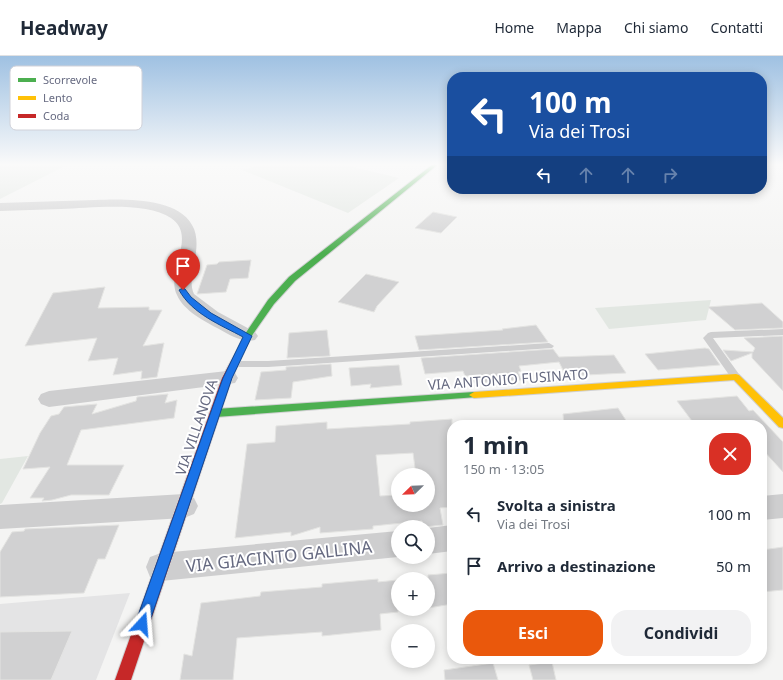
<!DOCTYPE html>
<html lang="it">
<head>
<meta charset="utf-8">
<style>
	:root { --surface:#fff; --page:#f2f2f3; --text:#1f2937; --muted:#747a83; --line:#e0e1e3; --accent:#ea580c }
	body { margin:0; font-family:"Noto Sans",sans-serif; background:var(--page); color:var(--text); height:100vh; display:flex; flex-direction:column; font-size:15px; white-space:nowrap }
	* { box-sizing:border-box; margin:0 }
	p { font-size:13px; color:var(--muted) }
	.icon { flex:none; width:22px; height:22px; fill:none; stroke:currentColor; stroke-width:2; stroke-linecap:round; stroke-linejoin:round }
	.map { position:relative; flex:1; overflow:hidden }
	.details { position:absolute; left:447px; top:364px; width:320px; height:244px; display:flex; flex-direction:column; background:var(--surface); border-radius:16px; box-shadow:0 2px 10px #0003 }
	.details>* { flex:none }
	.hud { position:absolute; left:447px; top:16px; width:320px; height:122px; border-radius:16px; box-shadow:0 2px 10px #0003; background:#1a4fa0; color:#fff; overflow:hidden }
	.needle { width:26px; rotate:247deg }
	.fabs { position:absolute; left:391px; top:412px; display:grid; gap:8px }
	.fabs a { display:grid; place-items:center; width:44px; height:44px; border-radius:50%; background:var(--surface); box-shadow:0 2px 10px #0003; font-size:20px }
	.pin { position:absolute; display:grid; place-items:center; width:34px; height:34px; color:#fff; margin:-41px -17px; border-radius:50% 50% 50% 0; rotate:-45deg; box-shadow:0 0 4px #0007 }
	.pin .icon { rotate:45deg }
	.me { position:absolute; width:44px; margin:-22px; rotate:19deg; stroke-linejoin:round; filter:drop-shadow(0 0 3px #0008) }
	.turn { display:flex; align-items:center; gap:14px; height:84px; padding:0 16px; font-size:18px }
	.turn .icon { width:52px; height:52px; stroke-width:2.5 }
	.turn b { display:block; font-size:28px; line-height:34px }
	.lanes { display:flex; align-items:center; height:38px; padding:0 16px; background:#0003; justify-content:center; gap:20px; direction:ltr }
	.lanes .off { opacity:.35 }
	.round { display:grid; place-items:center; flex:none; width:42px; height:42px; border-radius:16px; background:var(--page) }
	.headline { display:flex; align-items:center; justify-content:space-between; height:68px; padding:0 16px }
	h1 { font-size:24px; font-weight:700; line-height:30px }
	.action { display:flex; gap:8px; margin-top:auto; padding:8px 16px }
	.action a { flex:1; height:46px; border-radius:16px; background:var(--accent); color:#fff; font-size:16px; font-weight:700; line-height:46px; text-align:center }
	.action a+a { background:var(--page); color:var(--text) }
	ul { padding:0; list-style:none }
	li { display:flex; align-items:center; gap:12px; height:52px; padding:0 16px }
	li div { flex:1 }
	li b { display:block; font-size:15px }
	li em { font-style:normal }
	header { display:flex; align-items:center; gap:24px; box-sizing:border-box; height:56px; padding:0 20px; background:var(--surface); border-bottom:1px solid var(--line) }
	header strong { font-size:19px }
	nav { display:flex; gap:22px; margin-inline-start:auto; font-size:14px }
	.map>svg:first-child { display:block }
	.built { fill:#e4e4e5 }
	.green { fill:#e2e7e2 }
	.building { fill:#d1d1d2; stroke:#e4e4e2; fill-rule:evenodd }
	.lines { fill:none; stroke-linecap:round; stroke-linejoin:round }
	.fast-casing { stroke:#d0d0d2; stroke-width:2 }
	.slow-casing { stroke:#d0d0d2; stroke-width:2 }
	.jam-casing { stroke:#d0d0d2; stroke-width:2 }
	.lane { fill:#cececf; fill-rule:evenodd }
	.street { fill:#cececf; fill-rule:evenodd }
	.fast { fill:#4caf50; fill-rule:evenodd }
	.slow { fill:#ffc107; fill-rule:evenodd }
	.jam { fill:#c62828; fill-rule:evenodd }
	.route { fill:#1a73e8; stroke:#114b97 }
	.labels { text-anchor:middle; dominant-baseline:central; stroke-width:4; stroke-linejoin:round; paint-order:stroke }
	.street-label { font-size:14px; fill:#666a81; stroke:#fff }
	.near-street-label { font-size:17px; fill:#666a81; stroke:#fff }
	.key { fill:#fff; stroke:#d1d2d9; stroke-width:1 }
	.key-label { font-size:11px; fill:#666a81 }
</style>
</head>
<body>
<header>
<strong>Headway</strong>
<nav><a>Home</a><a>Mappa</a><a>Chi siamo</a><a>Contatti</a></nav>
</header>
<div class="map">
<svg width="783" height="624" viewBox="0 0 783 624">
	<rect width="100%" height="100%" fill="#f4f4f3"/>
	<!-- built -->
	<path class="built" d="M130 537 96 624H0V548Z"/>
	<!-- green -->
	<path class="green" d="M0 109H67L0 143Z
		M261 109H345L399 122 348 157 242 114Z
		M711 244 706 264 609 273 595 252Z
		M28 400 2 447 0 448V403Z"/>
	<!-- building -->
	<path class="building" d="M433 156 457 161 441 177 415 172Z
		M251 204 248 222 230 223 226 236 197 238 207 209 217 208 219 206Z
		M366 218 399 226 377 250 374 256 338 246Z
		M105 231 98 252 149 251V254H162L143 290 164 287 157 321 141 323 142 315 113 319 118 302 88 305 97 282 25 290 53 237Z
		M762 247 783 266V272L735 274 708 251Z
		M536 269 548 286 419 294 415 280 503 274 502 273Z
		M327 274 330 300 287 302 289 277Z
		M783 280V335L752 302V297L731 305 723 294 753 296 755 292 744 282Z
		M705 292 709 293 720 309 658 314 645 298Z
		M553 293 559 301 614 299 626 317 566 320 559 306 519 310 521 315 518 316 522 324 473 327 471 320H465L463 315 425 318 421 302Z
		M331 308 332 320 293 326 291 342 255 344 261 316 286 314V311Z
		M399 309 402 329 370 332 371 328 351 330 349 312Z
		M168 338 165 347 177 344 174 362 81 374 67 409H124L109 439H71L52 444 42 445 44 442H30L50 411 23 413 40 377 51 360 59 358 64 351 97 348 92 358 136 345 137 341Z
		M737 340 749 355 753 354 783 386V416L762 393V369H695L677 345Z
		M618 352 629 369H564L563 358Z
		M452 363V451L440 452 443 469 423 471 422 465 373 470V473L320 477V471L291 480V476L235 482 247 388 275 386 276 370 327 366V373L410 368V366ZM413 397 416 419H428V449H398V439L380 440 376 399Z
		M119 469 105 503H98L84 537 0 541V496L12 476 24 475 25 473Z
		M783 491V534L762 536V494Z
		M452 517V548L428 552V519Z
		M378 523V526L398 524V556L380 558 381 574 322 580V576L237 582 233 624H180L184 598 192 600 201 547 260 540 261 536 322 531V528Z
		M72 575 51 624H0V576Z
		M552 606 556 624H533L529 609Z
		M493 607 498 624H445L444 614Z"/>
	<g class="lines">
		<defs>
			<path id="fast" d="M432 109H437L295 225 274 248 253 278 243 298H237L236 296 245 278 268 244 289 221Z
				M474 336 479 339 477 341 216 361 212 359 211 357 212 355 216 353Z"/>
			<path id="slow" d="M736 318 739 319 783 362V372L779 371 734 324 474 342 469 339 474 336Z"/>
			<path id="jam" d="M240 293 244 296 232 322 131 624H115L222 322 236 296Z"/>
		</defs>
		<!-- fast casing -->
		<use href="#fast" class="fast-casing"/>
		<!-- slow casing -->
		<use href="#slow" class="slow-casing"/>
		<!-- jam casing -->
		<use href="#jam" class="jam-casing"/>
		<!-- lane -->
		<path class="lane" d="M783 273V279L713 282 741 321 736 324 732 323 703 282 708 277 711 276Z
			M549 287 554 290 552 292 268 311H234L229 308 234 305H268Z"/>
		<!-- street -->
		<path class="street" d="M95 144C122 143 177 141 192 169 197 177 197 187 196 196 195 209 188 225 194 238L218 256 255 276 258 280 255 284C242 287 230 279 219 273 204 265 184 255 177 239 165 216 198 180 171 162 146 145 90 152 61 153 40 154 20 154 0 155V147Z
			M227 315 235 317 238 322 235 327 49 351 41 348 38 343 41 338 49 335Z
			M184 438 194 442 198 450 194 458 184 462 0 473V449Z
			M783 438V462L762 464V440Z
			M452 469V495L428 498V472Z
			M398 475V501L161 525 150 521 146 511 150 501 161 497Z"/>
		<!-- fast -->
		<use href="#fast" class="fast"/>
		<!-- slow -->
		<use href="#slow" class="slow"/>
		<!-- jam -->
		<use href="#jam" class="jam"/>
	</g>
	<!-- sky -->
	<linearGradient id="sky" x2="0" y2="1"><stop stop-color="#9fc1e2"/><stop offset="0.55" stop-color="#fafafa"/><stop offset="1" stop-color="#fafafa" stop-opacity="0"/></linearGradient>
	<rect width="783" height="197" fill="url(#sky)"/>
	<!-- route -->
	<path class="route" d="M183 232 185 233 191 241 211 257 252 280 232 322 149 568 147 573 142 575 137 573 135 568 223 322 243 281C221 269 192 258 179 234Z"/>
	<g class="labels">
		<!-- street labels -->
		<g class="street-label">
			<text transform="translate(508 323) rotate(-4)">VIA ANTONIO FUSINATO</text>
			<text transform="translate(196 371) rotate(-71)">VIA VILLANOVA</text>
		</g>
		<!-- near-street labels -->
		<g class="near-street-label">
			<text transform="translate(279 500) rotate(-6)">VIA GIACINTO GALLINA</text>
		</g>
	</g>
	<!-- legend -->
	<rect x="10" y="10" width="132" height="64" rx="6" class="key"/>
	<rect x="18" y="22" width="18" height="4" fill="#4caf50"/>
	<rect x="18" y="40" width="18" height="4" fill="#ffc107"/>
	<rect x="18" y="58" width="18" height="4" fill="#c62828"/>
	<g class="key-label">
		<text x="43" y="28">Scorrevole</text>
		<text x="43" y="46">Lento</text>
		<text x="43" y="64">Coda</text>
	</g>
</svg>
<div class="fabs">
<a><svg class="needle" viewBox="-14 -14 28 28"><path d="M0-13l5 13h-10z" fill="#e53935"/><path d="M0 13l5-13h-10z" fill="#747a83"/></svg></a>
<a><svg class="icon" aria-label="search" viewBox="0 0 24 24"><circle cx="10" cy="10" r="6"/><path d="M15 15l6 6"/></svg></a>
<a>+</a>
<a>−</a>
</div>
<div class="pin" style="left:183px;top:234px;background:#d93025"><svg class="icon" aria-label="arrive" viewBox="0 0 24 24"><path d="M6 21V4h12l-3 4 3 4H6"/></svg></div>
<svg class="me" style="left:142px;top:568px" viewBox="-20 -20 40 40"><path d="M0-17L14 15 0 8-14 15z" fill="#1a73e8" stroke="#fff" stroke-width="4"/></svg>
<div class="hud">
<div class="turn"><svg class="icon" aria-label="left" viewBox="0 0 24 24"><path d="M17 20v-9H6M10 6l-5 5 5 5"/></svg><div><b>100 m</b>Via dei Trosi</div></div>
<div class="lanes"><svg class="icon" aria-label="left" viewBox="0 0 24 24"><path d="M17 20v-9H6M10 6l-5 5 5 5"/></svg><svg class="icon off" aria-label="ahead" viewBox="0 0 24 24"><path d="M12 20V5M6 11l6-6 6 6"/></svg><svg class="icon off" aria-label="ahead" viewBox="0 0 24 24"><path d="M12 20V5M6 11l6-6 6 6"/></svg><svg class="icon off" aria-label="right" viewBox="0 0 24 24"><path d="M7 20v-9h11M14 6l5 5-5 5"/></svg></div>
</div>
<section class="details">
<div class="headline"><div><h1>1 min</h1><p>150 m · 13:05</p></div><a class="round" style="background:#d93025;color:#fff"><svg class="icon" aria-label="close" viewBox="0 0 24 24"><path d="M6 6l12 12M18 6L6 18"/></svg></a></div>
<ul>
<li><svg class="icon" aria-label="left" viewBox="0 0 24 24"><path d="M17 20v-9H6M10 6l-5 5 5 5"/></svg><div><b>Svolta a sinistra</b><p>Via dei Trosi</p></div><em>100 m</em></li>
<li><svg class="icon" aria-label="arrive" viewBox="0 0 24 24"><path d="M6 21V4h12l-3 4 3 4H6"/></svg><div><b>Arrivo a destinazione</b></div><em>50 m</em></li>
</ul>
<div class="action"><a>Esci</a><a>Condividi</a></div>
</section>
</div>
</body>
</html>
